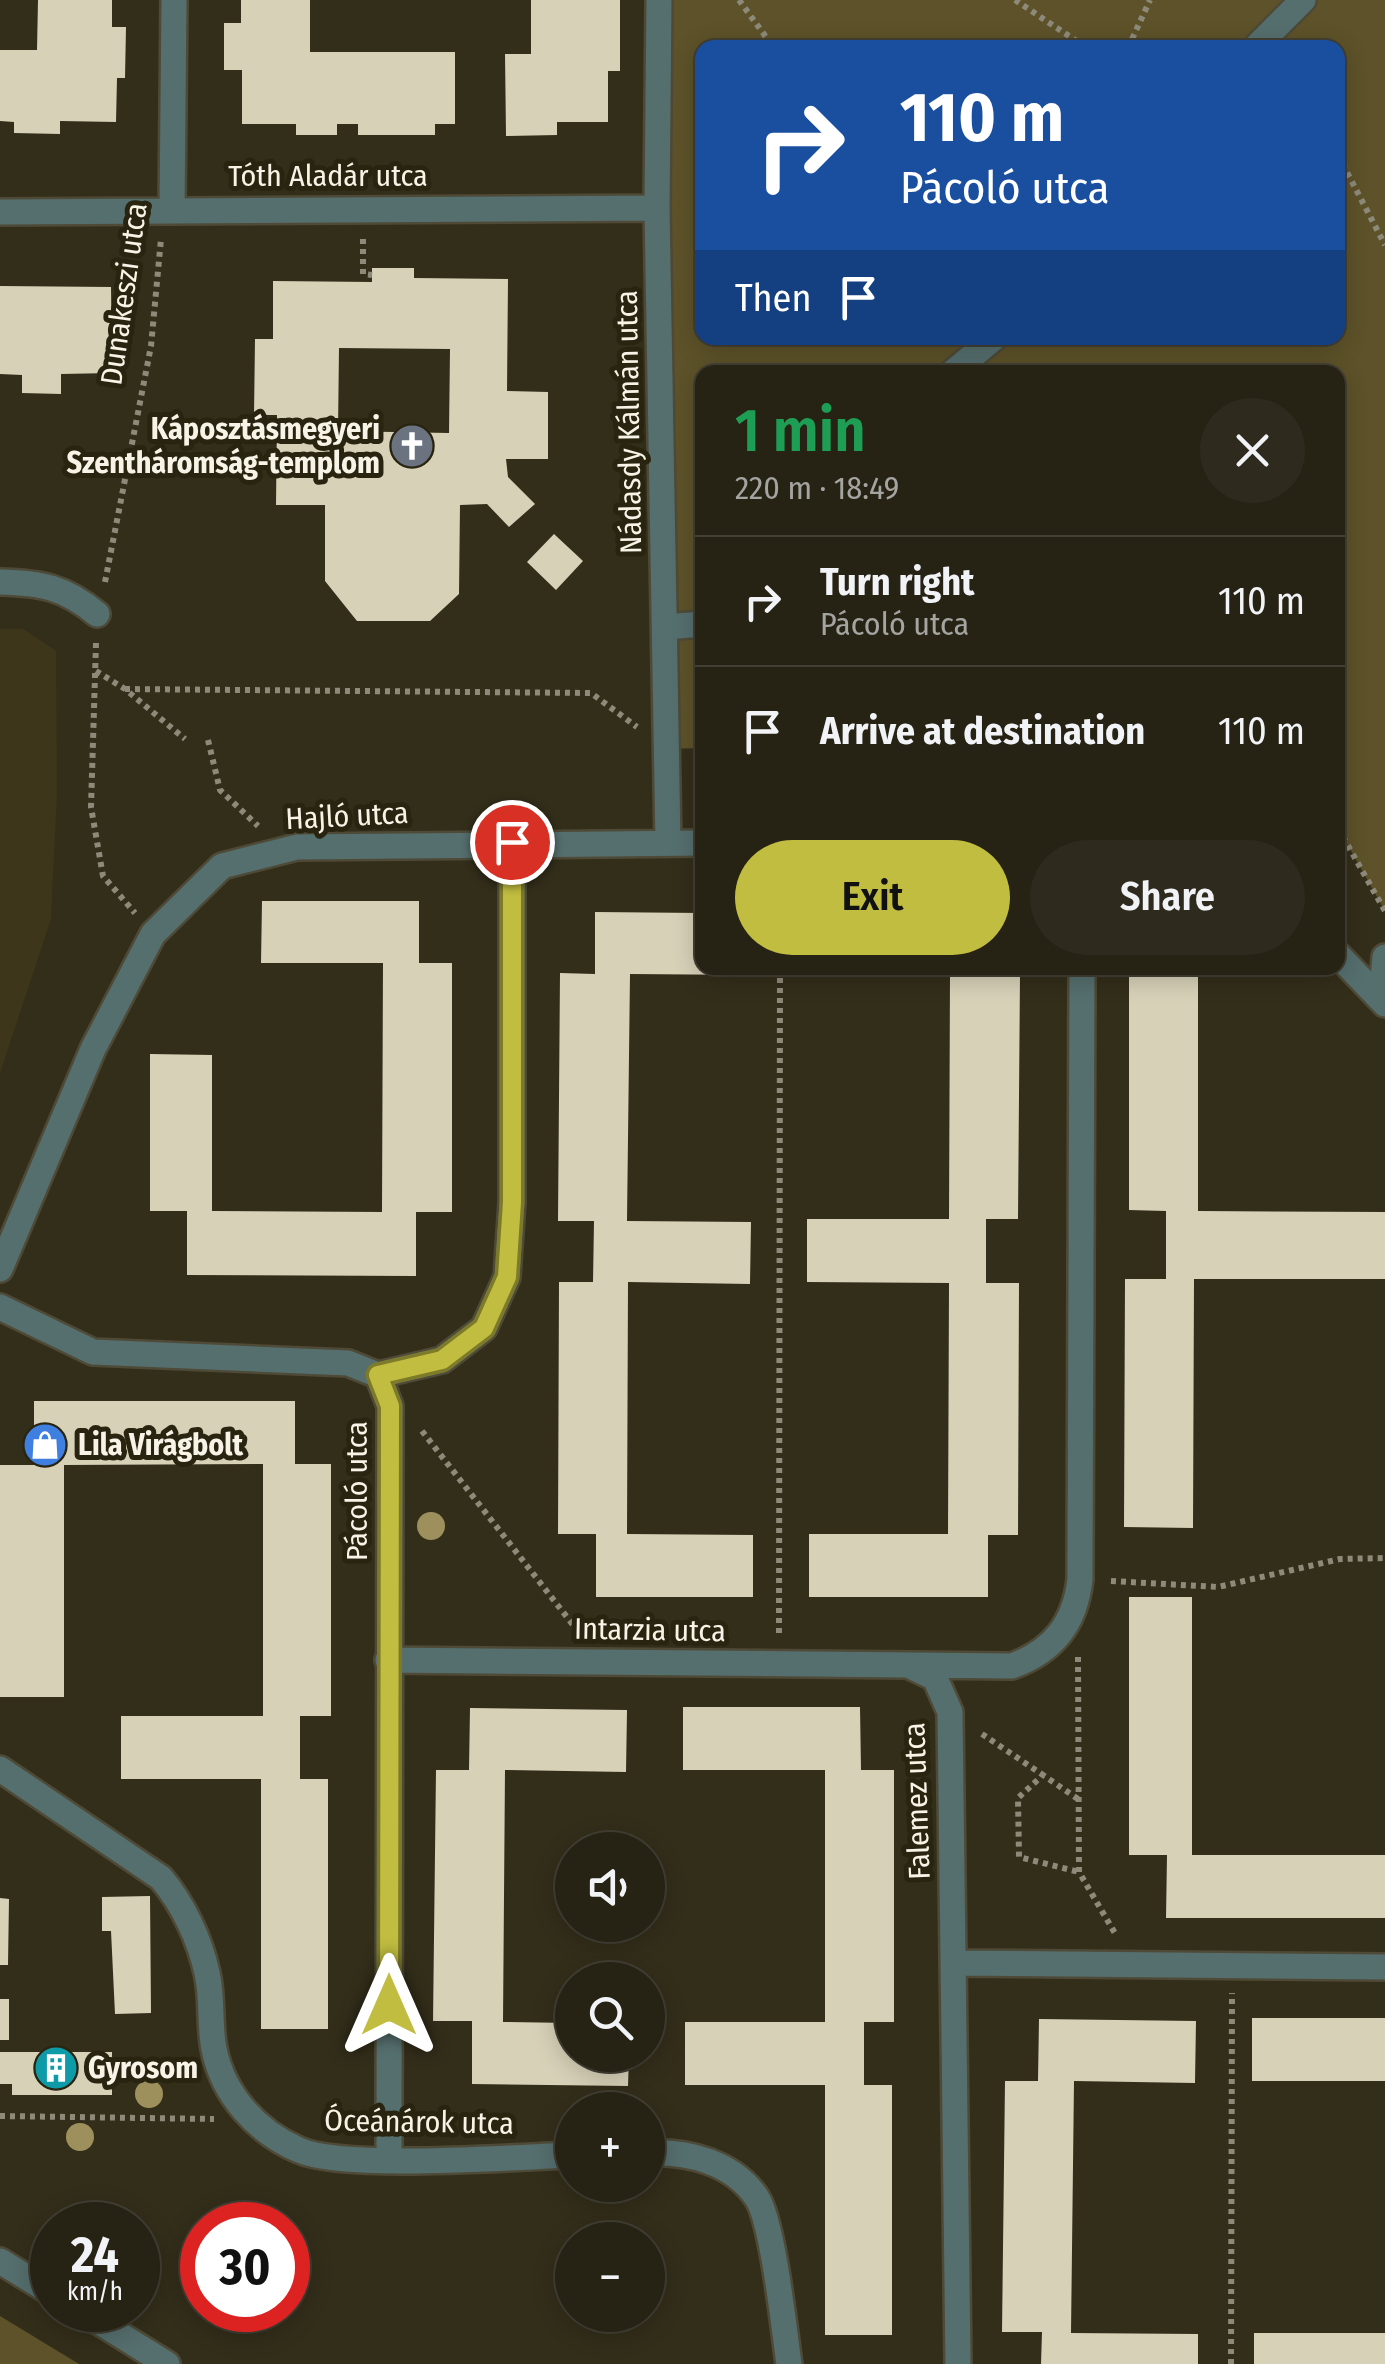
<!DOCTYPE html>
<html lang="en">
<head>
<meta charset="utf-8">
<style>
	:root { --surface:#262214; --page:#2e2a1d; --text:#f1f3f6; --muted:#a4a4a0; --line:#423f34; --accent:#c1bd40 }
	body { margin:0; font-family:"Fira Sans Condensed",sans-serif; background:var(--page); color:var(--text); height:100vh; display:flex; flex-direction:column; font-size:38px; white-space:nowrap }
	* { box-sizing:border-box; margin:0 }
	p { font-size:32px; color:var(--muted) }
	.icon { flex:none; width:55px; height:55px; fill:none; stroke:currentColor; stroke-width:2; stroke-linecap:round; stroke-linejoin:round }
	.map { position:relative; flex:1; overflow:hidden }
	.drawer { position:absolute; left:695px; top:365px; width:650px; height:610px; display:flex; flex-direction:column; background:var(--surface); border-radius:20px; box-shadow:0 5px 25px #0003,0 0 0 2px var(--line) }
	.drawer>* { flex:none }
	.top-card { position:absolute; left:695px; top:40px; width:650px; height:305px; border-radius:20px; box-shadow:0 5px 25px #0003,0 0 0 2px var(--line); background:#1a4fa0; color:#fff; overflow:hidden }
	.buttons { position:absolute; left:555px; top:1832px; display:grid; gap:20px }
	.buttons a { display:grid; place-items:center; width:110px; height:110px; border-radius:50%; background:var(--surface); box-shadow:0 5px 25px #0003,0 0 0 2px var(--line); font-size:50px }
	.speed { position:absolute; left:30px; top:2202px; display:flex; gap:20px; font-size:50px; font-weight:700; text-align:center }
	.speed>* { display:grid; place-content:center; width:130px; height:130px; border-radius:50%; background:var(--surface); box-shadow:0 5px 25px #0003,0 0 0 2px var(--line); line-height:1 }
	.speed small { font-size:25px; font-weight:400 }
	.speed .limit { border:15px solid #d22; background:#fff; color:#111 }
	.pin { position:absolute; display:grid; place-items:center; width:85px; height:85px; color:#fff; margin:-42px; border:5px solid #fff; border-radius:50%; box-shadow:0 2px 10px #0007 }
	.me { position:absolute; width:110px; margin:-55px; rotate:0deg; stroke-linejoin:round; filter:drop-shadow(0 0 8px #0008) }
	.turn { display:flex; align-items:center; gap:35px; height:210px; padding:0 40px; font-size:45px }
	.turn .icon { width:130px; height:130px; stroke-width:2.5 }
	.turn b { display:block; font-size:70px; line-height:85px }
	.then { display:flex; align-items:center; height:95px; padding:0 40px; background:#0003; gap:20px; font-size:38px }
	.round { display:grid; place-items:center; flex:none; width:105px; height:105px; border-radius:52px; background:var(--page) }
	.head { display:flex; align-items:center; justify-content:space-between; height:170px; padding:0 40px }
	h1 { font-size:60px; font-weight:600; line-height:75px; color:#1e9e55 }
	.button { display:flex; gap:20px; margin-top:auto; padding:20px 40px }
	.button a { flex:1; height:115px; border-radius:60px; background:var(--accent); color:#111; font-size:40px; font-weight:600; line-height:115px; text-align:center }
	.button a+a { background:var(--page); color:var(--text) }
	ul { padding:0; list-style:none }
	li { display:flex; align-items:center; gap:30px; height:130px; padding:0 40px; border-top:2px solid var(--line) }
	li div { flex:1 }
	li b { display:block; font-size:38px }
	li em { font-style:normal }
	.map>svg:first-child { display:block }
	.built { fill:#3d361b }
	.green { fill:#5d5229; fill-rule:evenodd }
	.building { fill:#d7d1b8; fill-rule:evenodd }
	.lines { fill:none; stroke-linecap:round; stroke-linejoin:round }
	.minor-casing { stroke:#4e4a37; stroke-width:30 }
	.path { stroke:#8e8a7a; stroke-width:6; stroke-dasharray:5 5; stroke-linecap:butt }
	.minor { stroke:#556f6e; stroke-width:25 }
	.tree { fill:#9e905d }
	.route-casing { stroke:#7d7b2a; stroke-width:25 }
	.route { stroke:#c1bd40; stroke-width:18 }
	.labels { text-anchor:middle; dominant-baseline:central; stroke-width:10; stroke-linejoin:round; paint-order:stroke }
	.street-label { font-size:30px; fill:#f7f4e7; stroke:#292410 }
	.poi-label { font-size:30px; font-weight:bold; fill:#f7f4e7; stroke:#292410; text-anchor:start }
</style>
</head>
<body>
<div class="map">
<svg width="1385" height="2364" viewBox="0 0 1385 2364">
	<rect width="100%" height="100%" fill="#332e1a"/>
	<!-- built -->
	<path class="built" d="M0 629H23L56 651 57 791 51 919 0 1073Z"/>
	<!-- green -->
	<path class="green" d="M659 0H1385V911L1338 828V372H702V748L666 749ZM702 48H1338V338H702Z
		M0 2316 79 2364H0Z"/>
	<!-- building -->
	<path class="building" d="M38 0H112V27H126L125 78H117L116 122 60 121V134L14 133V122L0 121V50H37Z
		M241 0H310V52H455V124H435V135H358V124H337V135H296V124H242V70H224V23H241Z
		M531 0H620V71H608V122H557V135L506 136 505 54H531Z
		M372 268H414V278L508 279 507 391 548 392V459H506L508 477 535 504 509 527 487 504 460 505 459 594 430 621H357L325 581V505H276L277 415H254L255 339H273V281L372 282ZM339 348 450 349 449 433 338 431Z
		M0 286 111 287 112 373 61 374V394L22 393V375L0 374Z
		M554 534 583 561 556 590 527 562Z
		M262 901H419V963H452V1212H416V1276L187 1275V1211H150V1054L212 1055V1211L382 1212 383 963H261Z
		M595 912 702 913V968H751V975L630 974 627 1221 751 1222 750 1284 628 1282 627 1534 753 1535V1597H596V1534H558L559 1282H593L594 1221H558L560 973 595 974Z
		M808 968H986V975H1020L1018 1219H986V1283H1019L1018 1535H988V1597H809V1534H948L949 1283 807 1282V1219H949L950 974H808Z
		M1129 968H1198V1211L1385 1212V1279H1194L1193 1528 1124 1527 1125 1279H1166V1211L1129 1210Z
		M34 1401H295V1464H331V1716H300V1779H328V2029H261V1779H121V1716H263V1464L64 1465V1697H0V1465H34Z
		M1129 1597H1192V1855H1385V1918H1166L1167 1855H1129Z
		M683 1707H860L861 1770H894V2022H864V2085H892V2335H825V2085H685V2022H825V1770H683Z
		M470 1708 627 1710 626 1772 505 1770 503 2022 572 2023V2055H629L628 2086 472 2084V2021H433L436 1770H469Z
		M150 1896 151 2013 115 2014 111 1931H102V1897Z
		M0 1898 9 1899 8 1965H0Z
		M0 1999H9V2040H0Z
		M1252 2018H1385V2081H1252Z
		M1039 2019 1196 2021 1195 2083 1074 2081 1071 2333 1198 2334V2364H1041L1042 2332H1002L1005 2081H1038Z
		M0 2052H112V2095H12V2084H0Z
		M1254 2333H1385V2364H1254Z"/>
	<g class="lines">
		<defs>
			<path id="minor" d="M659 0 657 208 668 843
				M1255 48 1303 0
				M172 210 174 0
				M0 212 657 208
				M953 372 994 338
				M0 582C42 583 64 587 97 614
				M666 627 702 624
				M1338 955 1385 1004
				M1381 1000 1385 957
				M0 1269 93 1049 153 934 222 866 297 847 702 843
				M0 1307 93 1352 348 1363 378 1375
				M378 1375 390 1406 389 2158
				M378 1375 442 1360 484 1328 507 1277 512 1202V843
				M388 1660 1012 1666C1053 1651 1075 1624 1080 1579L1082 968
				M910 1666 935 1678 950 1712 958 2364
				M0 1769 161 1878C183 1904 200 1940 207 1973 213 1998 209 2024 214 2049 223 2095 257 2132 299 2150 343 2170 516 2157 572 2155
				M953 1963 1385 1967
				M648 2153C687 2151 733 2162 757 2198 773 2223 784 2329 789 2364
				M0 2261 52 2293
				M80 2310 167 2364"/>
		</defs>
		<!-- minor casing -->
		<use href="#minor" class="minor-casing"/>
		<!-- path -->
		<path class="path" d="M739 0 774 48
			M1015 0 1087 48
			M1128 48 1150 0
			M1338 155 1385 245
			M363 239V274L372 275
			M105 582 151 346 161 239
			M96 643 91 807 103 876 135 913
			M96 671 125 689 185 739
			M125 689 591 693 637 727
			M208 740 220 790 258 826
			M1338 828 1385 911
			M422 1431 577 1630
			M1111 1581 1218 1587 1340 1559 1385 1558
			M779 1633 780 968
			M1078 1657 1079 1872 1116 1935
			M982 1734 1043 1775
			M1078 1799 1043 1775 1018 1798 1019 1857 1079 1872
			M0 2116 214 2119
			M1231 2364 1232 1993"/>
		<!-- minor -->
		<use href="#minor" class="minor"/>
	</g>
	<!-- trees -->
	<g class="tree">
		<circle cx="431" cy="1526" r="14"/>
		<circle cx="149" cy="2094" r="14"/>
		<circle cx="80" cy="2137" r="14"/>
	</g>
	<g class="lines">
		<defs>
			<path id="route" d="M389 2005 390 1406 378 1375 442 1360 484 1328 507 1277 512 1202V842"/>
		</defs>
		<!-- route casing -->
		<use href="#route" class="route-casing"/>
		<!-- route -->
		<use href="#route" class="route"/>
	</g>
	<!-- icons -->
	<defs>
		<symbol id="church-disc" viewBox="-11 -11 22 22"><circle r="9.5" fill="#6b7280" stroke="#292410"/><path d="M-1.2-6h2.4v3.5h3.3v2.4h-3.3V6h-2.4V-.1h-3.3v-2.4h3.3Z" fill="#fff"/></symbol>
		<symbol id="shop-disc" viewBox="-11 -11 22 22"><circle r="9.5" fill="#3f7fe0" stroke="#292410"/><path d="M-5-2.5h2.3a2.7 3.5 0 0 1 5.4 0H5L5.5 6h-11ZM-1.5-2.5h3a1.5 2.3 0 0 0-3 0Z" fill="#fff"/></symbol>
		<symbol id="building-disc" viewBox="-11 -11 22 22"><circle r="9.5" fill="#0f9aa8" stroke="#292410"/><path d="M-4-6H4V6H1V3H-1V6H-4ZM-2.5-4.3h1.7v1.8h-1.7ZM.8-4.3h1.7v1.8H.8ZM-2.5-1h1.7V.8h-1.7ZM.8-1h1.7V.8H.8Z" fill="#fff"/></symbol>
	</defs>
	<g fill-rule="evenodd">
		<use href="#church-disc" x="387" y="421" width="50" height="50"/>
		<use href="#shop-disc" x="20" y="1420" width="50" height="50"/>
		<use href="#building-disc" x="31" y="2043" width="50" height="50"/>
	</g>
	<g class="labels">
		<!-- street labels -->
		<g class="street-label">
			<text x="328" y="176">Tóth Aladár utca</text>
			<text transform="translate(124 294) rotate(-82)">Dunakeszi utca</text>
			<text transform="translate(629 422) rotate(-91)">Nádasdy Kálmán utca</text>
			<text transform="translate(347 816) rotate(-3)">Hajló utca</text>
			<text transform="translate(357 1491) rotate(-90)">Pácoló utca</text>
			<text transform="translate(650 1630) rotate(1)">Intarzia utca</text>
			<text transform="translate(917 1801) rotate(-92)">Falemez utca</text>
			<text transform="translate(419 2122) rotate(1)">Óceánárok utca</text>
		</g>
		<!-- poi labels -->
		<g class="poi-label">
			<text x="380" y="429" text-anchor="end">Káposztásmegyeri<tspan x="380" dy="34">Szentháromság-templom</tspan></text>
			<text x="78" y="1445">Lila Virágbolt</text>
			<text x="88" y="2068">Gyrosom</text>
		</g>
	</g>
</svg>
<div class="buttons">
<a><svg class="icon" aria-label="sound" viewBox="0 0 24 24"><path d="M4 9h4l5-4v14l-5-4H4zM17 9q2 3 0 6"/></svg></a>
<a><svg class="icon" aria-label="search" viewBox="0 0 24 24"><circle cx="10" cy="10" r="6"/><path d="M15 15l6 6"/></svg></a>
<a>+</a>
<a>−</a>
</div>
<div class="speed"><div>24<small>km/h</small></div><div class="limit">30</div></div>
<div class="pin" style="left:512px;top:842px;background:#d93025"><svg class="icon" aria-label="arrive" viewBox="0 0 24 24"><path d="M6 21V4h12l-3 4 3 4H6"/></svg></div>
<svg class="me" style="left:389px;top:2005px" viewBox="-20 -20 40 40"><path d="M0-17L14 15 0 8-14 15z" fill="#c1bd40" stroke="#fff" stroke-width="4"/></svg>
<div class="top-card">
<div class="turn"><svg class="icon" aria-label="right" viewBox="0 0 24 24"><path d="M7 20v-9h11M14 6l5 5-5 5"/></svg><div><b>110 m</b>Pácoló utca</div></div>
<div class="then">Then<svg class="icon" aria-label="arrive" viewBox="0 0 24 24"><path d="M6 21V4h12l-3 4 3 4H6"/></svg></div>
</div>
<section class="drawer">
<div class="head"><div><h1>1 min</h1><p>220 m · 18:49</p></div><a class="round"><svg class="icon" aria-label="close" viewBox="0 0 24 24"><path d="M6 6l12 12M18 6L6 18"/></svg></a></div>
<ul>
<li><svg class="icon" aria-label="right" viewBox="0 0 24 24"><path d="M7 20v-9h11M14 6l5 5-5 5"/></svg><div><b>Turn right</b><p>Pácoló utca</p></div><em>110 m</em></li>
<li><svg class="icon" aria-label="arrive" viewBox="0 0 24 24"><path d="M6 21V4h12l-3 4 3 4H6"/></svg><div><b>Arrive at destination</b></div><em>110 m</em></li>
</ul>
<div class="button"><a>Exit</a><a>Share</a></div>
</section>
</div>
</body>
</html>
